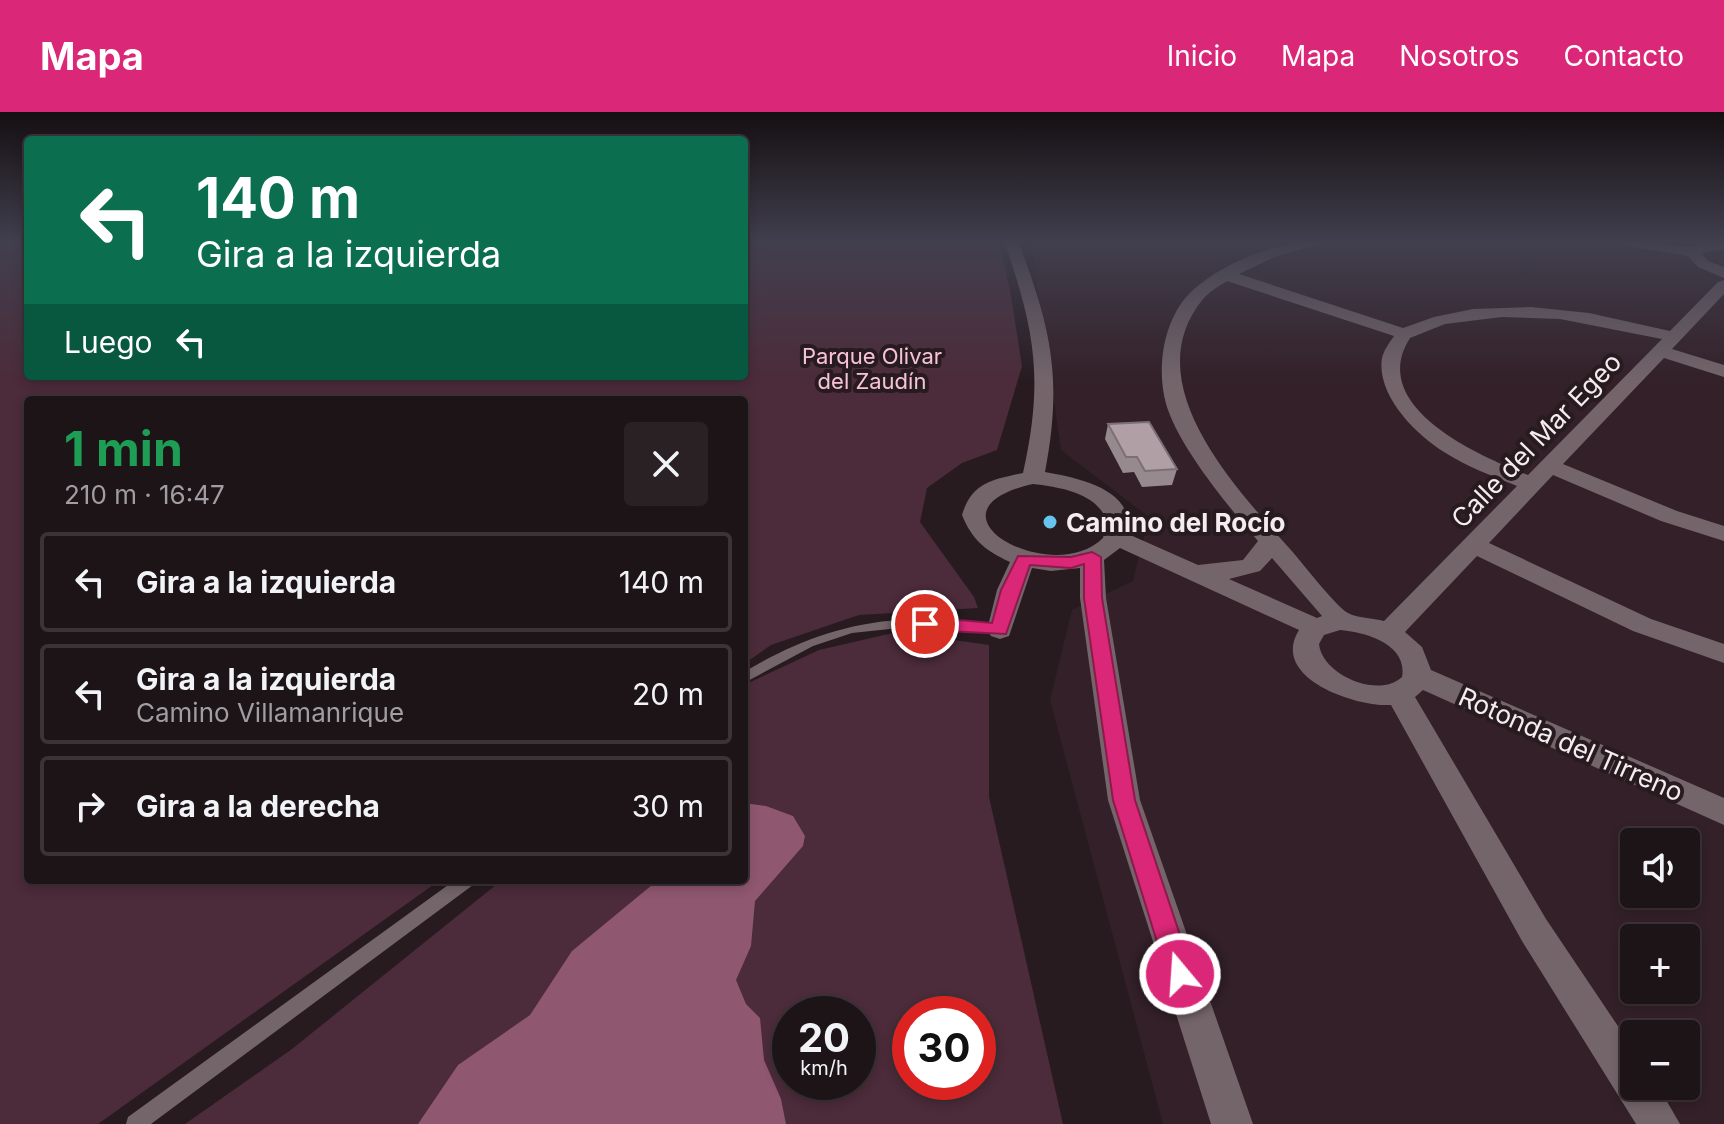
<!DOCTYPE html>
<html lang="es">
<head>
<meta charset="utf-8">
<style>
	:root { --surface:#1d1418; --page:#2a2125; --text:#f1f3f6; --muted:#a09ea2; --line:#3b3337; --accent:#db2777 }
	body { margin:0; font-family:Inter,sans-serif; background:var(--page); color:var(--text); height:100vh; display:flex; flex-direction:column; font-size:30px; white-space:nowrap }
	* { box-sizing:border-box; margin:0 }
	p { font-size:26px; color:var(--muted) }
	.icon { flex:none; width:44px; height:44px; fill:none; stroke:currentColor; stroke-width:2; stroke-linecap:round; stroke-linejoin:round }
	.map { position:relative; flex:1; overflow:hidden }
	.side { position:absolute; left:24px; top:284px; width:724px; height:488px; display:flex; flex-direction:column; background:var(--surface); border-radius:8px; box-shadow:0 4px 12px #0003,0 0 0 2px var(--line) }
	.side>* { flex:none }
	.guide { position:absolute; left:24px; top:24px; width:724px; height:244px; border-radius:8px; box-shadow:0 4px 12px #0003,0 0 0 2px var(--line); background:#0b6e4f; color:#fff; overflow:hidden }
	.controls { position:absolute; left:1620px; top:716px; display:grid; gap:16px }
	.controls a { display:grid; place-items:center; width:80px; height:80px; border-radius:8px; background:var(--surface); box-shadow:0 4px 12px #0003,0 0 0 2px var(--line); font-size:40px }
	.speed { position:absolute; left:772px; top:884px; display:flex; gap:16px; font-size:40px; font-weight:700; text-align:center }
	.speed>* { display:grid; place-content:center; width:104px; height:104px; border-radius:50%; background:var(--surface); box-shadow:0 4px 12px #0003,0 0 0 2px var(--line); line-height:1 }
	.speed small { font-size:20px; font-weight:400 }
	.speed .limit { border:12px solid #d22; background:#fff; color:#111 }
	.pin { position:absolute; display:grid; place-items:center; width:68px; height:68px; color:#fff; margin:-34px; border:4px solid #fff; border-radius:50%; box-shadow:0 2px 8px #0007 }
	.me { position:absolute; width:88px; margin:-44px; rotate:342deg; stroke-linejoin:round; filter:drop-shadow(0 0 6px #0008) }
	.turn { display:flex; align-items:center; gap:28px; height:168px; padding:0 40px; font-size:36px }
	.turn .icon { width:104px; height:104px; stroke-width:2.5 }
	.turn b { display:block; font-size:56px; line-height:68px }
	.then { display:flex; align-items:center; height:76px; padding:0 40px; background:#0003; gap:16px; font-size:30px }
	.round { display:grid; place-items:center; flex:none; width:84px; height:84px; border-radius:8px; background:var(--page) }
	.headline { display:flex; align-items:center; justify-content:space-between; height:136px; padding:0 40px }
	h1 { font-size:48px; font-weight:700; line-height:60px; color:#1e9e55 }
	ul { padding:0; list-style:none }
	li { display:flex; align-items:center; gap:24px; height:100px; margin:0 16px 12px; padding:0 24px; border:4px solid var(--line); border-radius:8px }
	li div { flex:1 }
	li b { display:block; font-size:30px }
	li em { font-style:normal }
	header { display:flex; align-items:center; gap:48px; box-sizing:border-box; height:112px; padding:0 40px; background:var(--accent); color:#fff }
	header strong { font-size:38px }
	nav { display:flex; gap:44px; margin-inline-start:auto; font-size:28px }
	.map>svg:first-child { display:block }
	.built { fill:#332028; fill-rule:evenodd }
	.green { fill:#4c2b3a; fill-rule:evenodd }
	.water { fill:#8f5770 }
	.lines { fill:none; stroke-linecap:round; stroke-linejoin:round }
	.lane { fill:#74656b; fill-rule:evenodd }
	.street { fill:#74656b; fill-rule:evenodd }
	.wall { fill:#978a8f }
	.building { fill:#b0a0a6; stroke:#7b7074; stroke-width:2 }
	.route { fill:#db2777; stroke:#8e194d; stroke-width:2 }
	.poi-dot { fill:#66c4ef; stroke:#271b20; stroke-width:3 }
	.labels { text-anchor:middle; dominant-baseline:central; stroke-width:8; stroke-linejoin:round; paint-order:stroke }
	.far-park-label { font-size:22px; fill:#f7c2d8; stroke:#271b20 }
	.street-label { font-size:26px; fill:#f5ecef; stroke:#271b20 }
	.poi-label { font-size:26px; font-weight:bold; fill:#f5ecef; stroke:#271b20; text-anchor:start }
</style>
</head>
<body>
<header>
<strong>Mapa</strong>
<nav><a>Inicio</a><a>Mapa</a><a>Nosotros</a><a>Contacto</a></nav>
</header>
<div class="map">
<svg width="1724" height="1012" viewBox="0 0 1724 1012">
	<rect width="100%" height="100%" fill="#271b20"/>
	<!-- built -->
	<path class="built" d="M1031 129H1724V1012H1163L1050 588 1072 498 1133 469 1149 405 1061 338ZM1634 730H1686V782H1634ZM1634 826H1686V878H1634ZM1634 922H1686V974H1634Z"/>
	<!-- green -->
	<path class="green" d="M0 129H28V264H744V129H999L1010 178 1022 254 997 338 962 351 927 376 920 410 974 485 978 496 859 503 771 533 744 552V288H28V768H440L98 1012H0Z
		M897 520 989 533V685L1063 1012H185L292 937 502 768H744V573L819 538ZM790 902H858V970H790ZM910 902H978V970H910Z"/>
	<!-- water -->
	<path class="water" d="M744 691 766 694 793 704 805 724 803 734 755 789 751 834 736 868 746 892 760 906 764 948 781 987 786 1012H418L458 953 530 903 572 839 658 768H744Z"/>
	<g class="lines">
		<!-- lane -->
		<path class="lane" d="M899 508 1000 514 1006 518 1000 522 899 516 852 521 813 534 744 571V560C793 531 841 512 899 508Z
			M455 768H475L473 773 151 1012H126L128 1005Z"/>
		<!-- street -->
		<path class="street" d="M1004 129H1018C1051 216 1063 266 1045 360 1078 366 1136 377 1128 422L1198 453 1243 448 1258 429C1229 395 1183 340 1168 298 1155 261 1162 206 1193 178 1226 149 1278 129 1322 129L1320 132 1277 144 1239 162 1403 216 1434 205 1473 197 1531 195 1589 201 1670 219 1718 170 1724 168V182L1672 237 1724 253V265L1664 246 1563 352 1677 399 1724 414V429L1661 409 1553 363 1489 431 1651 507 1724 532V551L1633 519 1477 444 1405 520 1422 535 1431 558 1724 686V713L1423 578 1415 585 1546 807 1634 938V974H1658L1680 1012H1636L1522 829 1391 593C1356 595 1269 566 1299 518L1120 436 1104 448 1106 486 1140 688 1253 1012H1211L1108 688 1080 486V456L1051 459 1032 456 1009 524 1000 527 991 524 987 518 997 478 1010 450C986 439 972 428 962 403 972 370 992 368 1023 361 1044 267 1035 218 1004 129ZM1227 169 1394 224C1389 231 1384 238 1382 246 1376 283 1416 323 1444 340 1467 355 1493 364 1517 374L1384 509C1373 506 1357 506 1348 501 1336 495 1302 450 1290 437 1237 377 1134 271 1203 187 1209 180 1219 174 1227 169ZM1502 205 1560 207 1662 227 1528 363C1480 344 1366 295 1410 226L1445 212ZM1033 372C1060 375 1097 381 1107 409L1103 426C1051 477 914 399 1033 372ZM1272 446 1322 504 1317 506 1229 467 1260 459ZM1340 518C1365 520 1408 532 1402 565 1379 587 1322 563 1319 532L1324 523Z
			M1616 129C1640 127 1663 134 1686 134 1694 135 1712 129 1724 129V137L1702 141 1708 149 1724 155V166L1698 155 1688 144 1623 133Z"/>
	</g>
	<!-- wall -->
	<path class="wall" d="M1108 312 1177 357 1172 373 1142 375 1134 360 1123 361 1105 327Z"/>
	<!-- building -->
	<path class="building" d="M1149 310 1177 357 1145 359 1137 345H1126L1108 312Z"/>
	<!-- sky -->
	<linearGradient id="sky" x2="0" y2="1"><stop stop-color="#150f12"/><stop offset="0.48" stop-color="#413f4e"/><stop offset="1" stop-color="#413f4e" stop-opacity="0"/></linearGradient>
	<rect width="1724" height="270" fill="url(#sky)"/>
	<!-- route -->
	<path class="route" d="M1092 440 1101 445 1102 486 1135 688 1193 862 1189 871 1180 874 1171 871 1167 862 1113 688 1084 486V452L1071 456 1030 453 1006 522 925 518 916 512 925 505 992 511 1001 478 1018 444 1071 445Z"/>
	<!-- markers -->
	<circle class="poi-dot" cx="1050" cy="410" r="8"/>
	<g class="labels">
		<!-- far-park labels -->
		<g class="far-park-label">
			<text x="872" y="244">Parque Olivar<tspan x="872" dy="25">del Zaudín</tspan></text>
		</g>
		<!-- street labels -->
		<g class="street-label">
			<text transform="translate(1536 328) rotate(-46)">Calle del Mar Egeo</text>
			<text transform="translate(1571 632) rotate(24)">Rotonda del Tirreno</text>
		</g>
		<!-- poi labels -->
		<g class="poi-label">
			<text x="1066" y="410">Camino del Rocío</text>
		</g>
	</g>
</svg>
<div class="controls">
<a><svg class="icon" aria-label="sound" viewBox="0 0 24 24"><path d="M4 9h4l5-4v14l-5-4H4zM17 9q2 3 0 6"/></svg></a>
<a>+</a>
<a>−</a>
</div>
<div class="speed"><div>20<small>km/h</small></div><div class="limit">30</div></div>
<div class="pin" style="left:925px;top:512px;background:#d93025"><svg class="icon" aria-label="arrive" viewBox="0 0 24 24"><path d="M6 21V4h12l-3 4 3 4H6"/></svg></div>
<svg class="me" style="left:1180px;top:862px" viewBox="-20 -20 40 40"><circle r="17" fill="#db2777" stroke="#fff" stroke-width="3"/><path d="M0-11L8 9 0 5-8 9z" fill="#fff"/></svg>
<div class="guide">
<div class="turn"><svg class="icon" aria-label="left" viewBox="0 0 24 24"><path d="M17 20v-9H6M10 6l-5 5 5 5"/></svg><div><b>140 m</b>Gira a la izquierda</div></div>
<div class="then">Luego<svg class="icon" aria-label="left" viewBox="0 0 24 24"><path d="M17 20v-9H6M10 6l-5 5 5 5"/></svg></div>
</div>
<section class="side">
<div class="headline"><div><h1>1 min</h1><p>210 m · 16:47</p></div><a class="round"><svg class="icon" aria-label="close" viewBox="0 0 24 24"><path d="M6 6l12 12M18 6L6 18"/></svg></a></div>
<ul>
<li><svg class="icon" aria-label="left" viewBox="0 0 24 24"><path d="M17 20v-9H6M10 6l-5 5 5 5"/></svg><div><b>Gira a la izquierda</b></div><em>140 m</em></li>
<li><svg class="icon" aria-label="left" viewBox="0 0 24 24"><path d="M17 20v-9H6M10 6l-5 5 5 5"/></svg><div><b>Gira a la izquierda</b><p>Camino Villamanrique</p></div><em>20 m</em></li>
<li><svg class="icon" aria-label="right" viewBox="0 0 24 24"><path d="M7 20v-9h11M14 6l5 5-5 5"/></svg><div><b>Gira a la derecha</b></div><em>30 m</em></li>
</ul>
</section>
</div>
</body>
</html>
